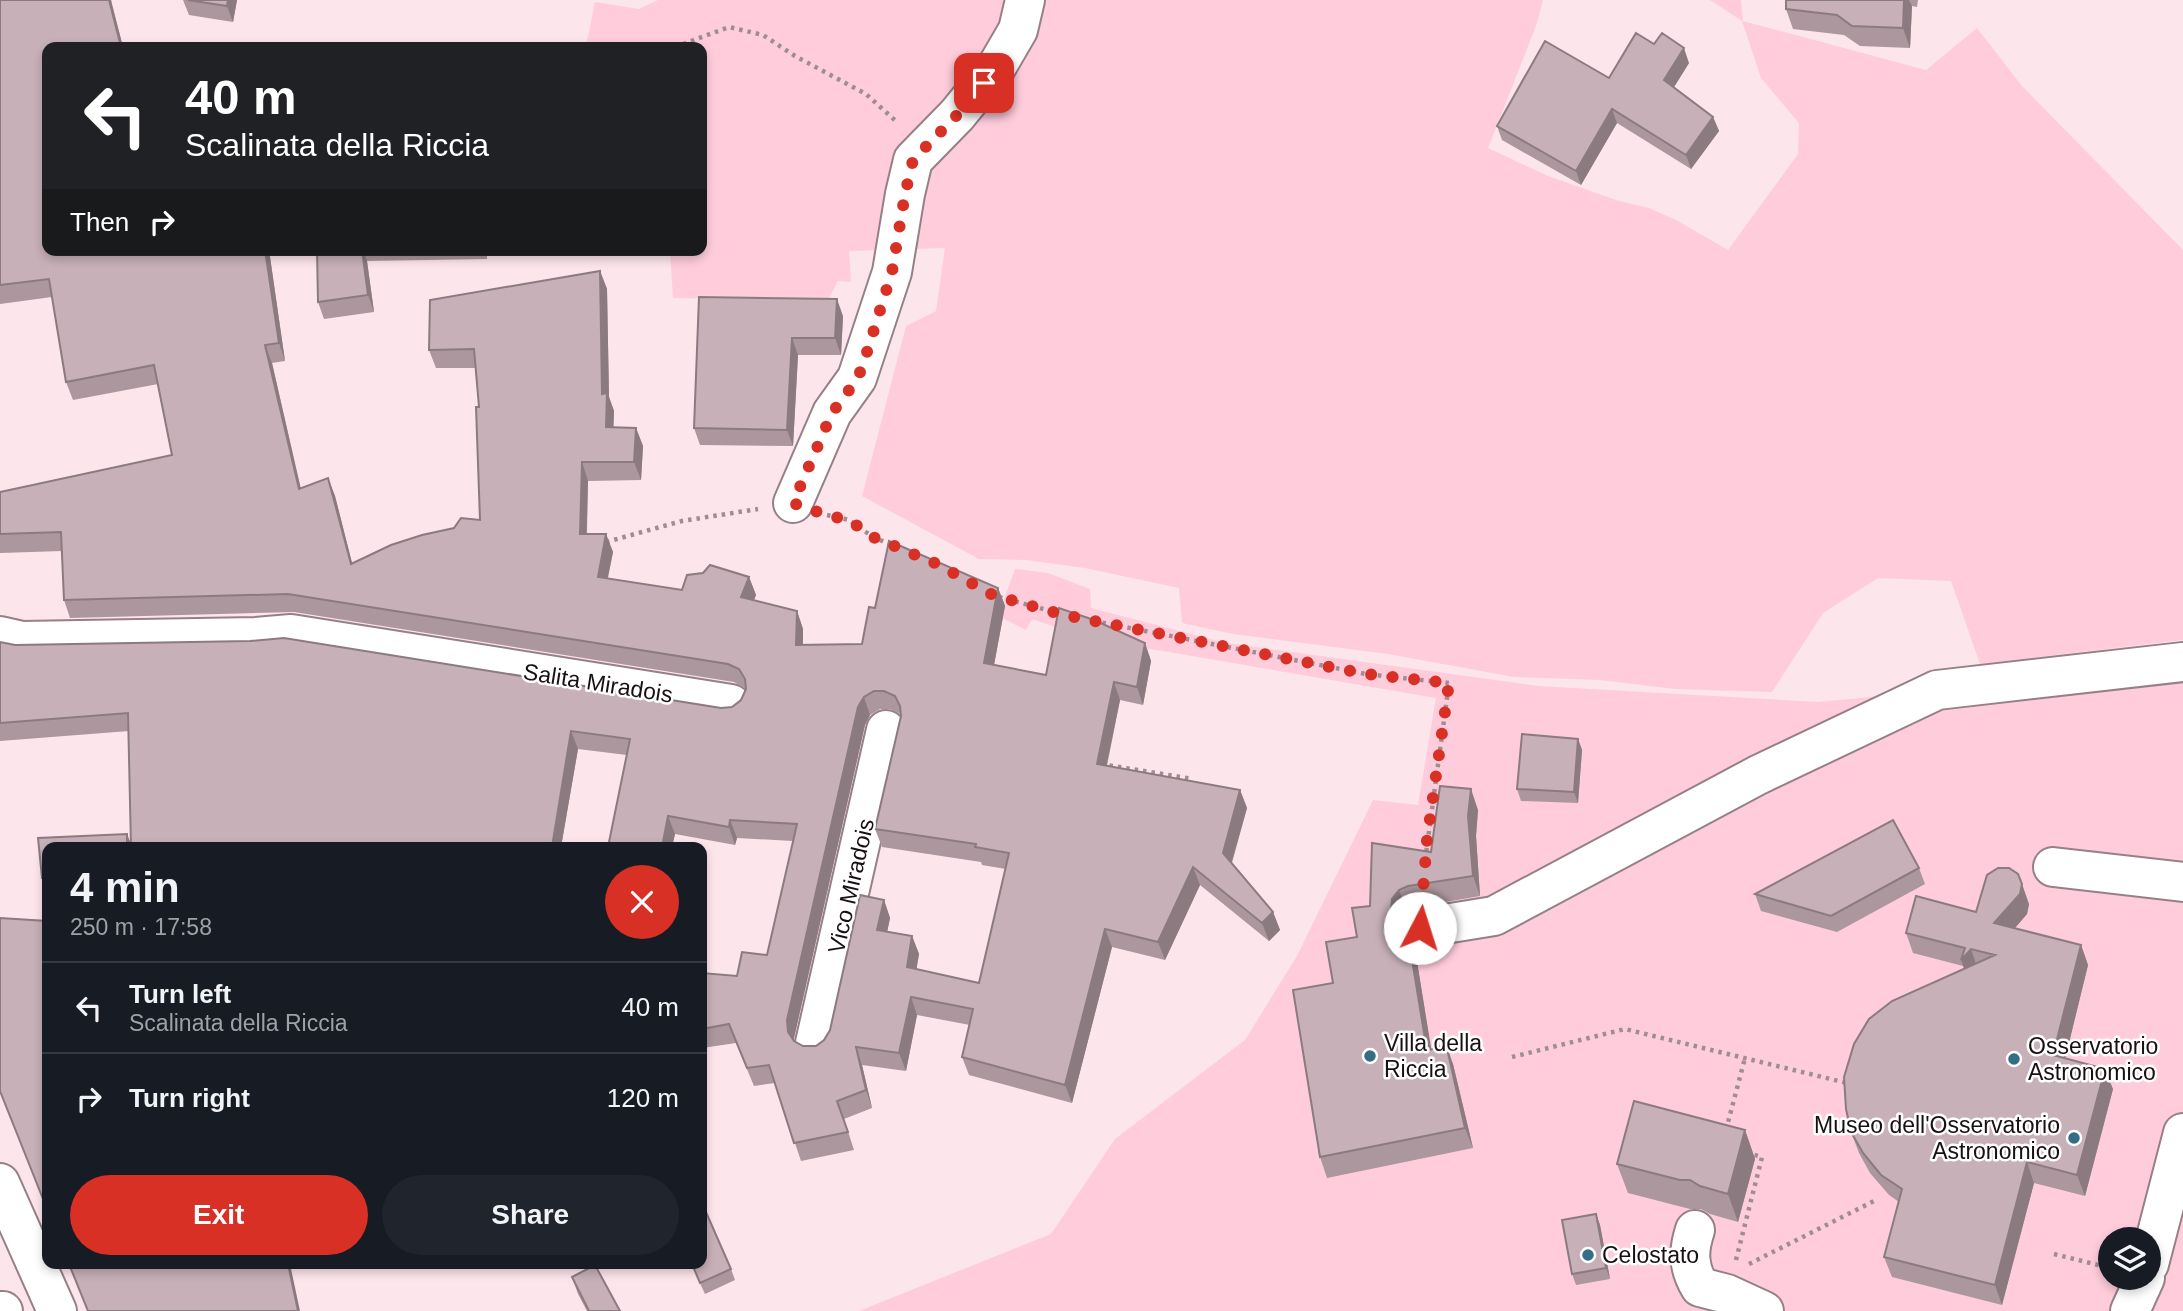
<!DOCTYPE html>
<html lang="en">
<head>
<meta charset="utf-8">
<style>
	:root { --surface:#171b24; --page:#20242c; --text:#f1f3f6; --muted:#9ea1a6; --line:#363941; --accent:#d93025 }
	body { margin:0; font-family:Arial,sans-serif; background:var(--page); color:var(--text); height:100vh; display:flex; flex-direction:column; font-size:26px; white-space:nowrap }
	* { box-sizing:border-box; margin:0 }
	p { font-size:23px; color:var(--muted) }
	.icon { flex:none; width:38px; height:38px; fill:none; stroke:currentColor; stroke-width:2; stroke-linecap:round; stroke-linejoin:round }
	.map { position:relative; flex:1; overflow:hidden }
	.sheet { position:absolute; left:42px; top:842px; width:665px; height:427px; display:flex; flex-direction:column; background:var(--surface); border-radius:14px; box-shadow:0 4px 10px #0003 }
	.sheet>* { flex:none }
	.guide { position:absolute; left:42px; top:42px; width:665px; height:214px; border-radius:14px; box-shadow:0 4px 10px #0003; background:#202124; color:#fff; overflow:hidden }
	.buttons { position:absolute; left:2098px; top:1227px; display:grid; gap:14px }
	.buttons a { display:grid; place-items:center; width:63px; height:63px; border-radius:50%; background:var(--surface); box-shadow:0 4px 10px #0003; font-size:35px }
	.pin { position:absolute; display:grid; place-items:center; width:60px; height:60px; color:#fff; margin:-30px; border-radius:14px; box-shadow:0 4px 10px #0006 }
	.me { position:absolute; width:77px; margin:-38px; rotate:5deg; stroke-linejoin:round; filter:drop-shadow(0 0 5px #0008) }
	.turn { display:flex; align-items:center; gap:24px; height:147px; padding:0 28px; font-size:32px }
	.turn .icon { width:91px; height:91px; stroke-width:2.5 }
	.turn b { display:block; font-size:49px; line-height:60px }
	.then { display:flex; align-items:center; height:66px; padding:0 28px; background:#0003; gap:14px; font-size:26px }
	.round { display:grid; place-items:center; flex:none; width:74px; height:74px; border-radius:37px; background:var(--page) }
	.overview { display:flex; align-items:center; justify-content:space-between; height:119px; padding:0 28px }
	h1 { font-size:42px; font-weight:600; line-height:52px }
	.button { display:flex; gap:14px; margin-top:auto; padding:14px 28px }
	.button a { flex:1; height:80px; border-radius:42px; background:var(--accent); color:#fff; font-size:28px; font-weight:600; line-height:80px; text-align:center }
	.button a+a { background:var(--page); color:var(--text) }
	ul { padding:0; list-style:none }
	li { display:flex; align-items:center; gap:21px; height:91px; padding:0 28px; border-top:2px solid var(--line) }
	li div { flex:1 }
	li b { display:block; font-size:26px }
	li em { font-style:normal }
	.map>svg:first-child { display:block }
	.green { fill:#ffccdc; fill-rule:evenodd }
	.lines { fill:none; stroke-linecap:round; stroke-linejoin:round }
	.minor-casing { stroke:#968087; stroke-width:42 }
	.path { stroke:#9e8d92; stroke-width:4.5; stroke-dasharray:3.5 5; stroke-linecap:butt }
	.minor { stroke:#fff; stroke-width:38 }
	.wall { fill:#ab979d; fill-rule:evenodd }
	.shaded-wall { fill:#8b7b80 }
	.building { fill:#c7b0b7; stroke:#8b7b80; stroke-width:2; fill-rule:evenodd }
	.route { stroke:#d93025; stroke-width:12; stroke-dasharray:0 21.6 }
	.poi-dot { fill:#336d86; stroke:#fff; stroke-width:2.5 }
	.labels { text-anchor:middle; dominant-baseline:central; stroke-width:5; stroke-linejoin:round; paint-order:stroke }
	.street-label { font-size:23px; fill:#181012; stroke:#fff }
	.poi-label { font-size:23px; fill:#181012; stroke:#fff; text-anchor:start }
</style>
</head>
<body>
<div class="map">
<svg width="2183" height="1311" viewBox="0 0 2183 1311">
	<rect width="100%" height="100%" fill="#fde5ec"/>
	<!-- green -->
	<path class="green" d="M658 0H1543L1536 26 1488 148 1548 176 1619 201 1649 208 1676 220 1728 250 1798 154 1799 123 1761 78 1742 21 1710 0H1741L1743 21 1926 70 1977 28 2022 86 2183 250V640L1980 664 1951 581 1878 578 1823 613 1772 692 1675 689 1600 680 1514 677 1388 654 1233 634 1182 623 1179 588 1085 568 1026 560 979 559 862 496 906 326 936 311 945 248 849 251 851 282 838 281 828 300 673 298 670 250H702V47H586L595 2 639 9Z
		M1015 569 1048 573 1090 589 1091 608 1226 643 1538 686 1818 702 1893 695 2183 657V1311H859L1051 1234 1115 1139 1245 1040 1297 956 1373 800 1418 805 1436 698 1157 650 1100 643 1032 619 1026 630 998 616ZM2110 1239H2149V1278H2110Z"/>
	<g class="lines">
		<defs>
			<path id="minor" d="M793 503 832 413 857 378 892 272 905 194 913 160 957 115 997 66 1018 30 1025 0
				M0 636 22 641 256 637 291 634 731 704
				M2053 867 2183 882
				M1420 928 1494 916 1758 775 1937 690 2183 662
				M815 1043 886 730
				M0 1183 57 1311
				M1695 1230C1688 1251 1688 1267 1700 1287L1727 1294 1764 1311
				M2149 1264 2183 1133
				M0 1311H3
				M2130 1311 2145 1278"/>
		</defs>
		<!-- minor casing -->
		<use href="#minor" class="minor-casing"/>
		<!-- path -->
		<path class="path" d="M675 47 729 27 763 35 795 56 866 94 898 123
			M827 515 849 520 873 537 894 546
			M606 542 682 521 758 509
			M999 597 1062 614
			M1094 621 1366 674 1449 683 1426 854
			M1101 764 1193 779
			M1512 1057 1625 1029 1847 1083
			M1726 1130 1745 1058
			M2054 1254 2110 1268
			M1736 1260 1762 1157 1748 1153
			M1749 1264 1874 1201"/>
		<!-- minor -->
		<use href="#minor" class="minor"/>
	</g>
	<!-- wall -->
	<path class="wall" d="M0 0H111L123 47H47V250H269L285 361 272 363 301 489 328 478 335 496 352 564 391 545 422 535 454 528 461 518 480 520 476 407H479L475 368H436L429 350 430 300 600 271 607 289 609 397 614 411 613 427 636 428 643 446 641 480 588 481 587 534H606L613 552 608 578 682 590 687 575 703 573 710 565 749 577 756 595 754 600 797 611 803 629V645L862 644 869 607 875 608 889 541 998 588 1005 606 994 665 1046 675 1059 608 1094 620 1145 643 1151 661 1143 705 1120 700 1107 766 1240 790 1247 808 1232 863 1273 912 1280 930 1269 941 1200 885 1165 960 1112 947 1072 1103 969 1075 962 1057 970 1025 917 1015 906 1071 862 1065 872 1108 844 1119 854 1150 801 1161 775 1083 754 1086 736 1043 702 1048V973L737 976 742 952 767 955 793 841 737 838 735 845 675 834 672 847H608L627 755 578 749 561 847H47V890H46L42 878 38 838 127 834 131 844 129 731 0 741V642L15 645 250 641 284 638 721 708 732 707 741 700 746 689 734 682 294 612 70 618 64 600 62 551 0 553V492L172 455 158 384 73 400 66 382 52 297 0 304ZM880 709H890L901 714V716L875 829 882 847 981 862 982 865 1006 869 979 983 916 969 919 954 912 936 887 931 890 918 884 900 860 895 830 1030 824 1040 816 1046H803L794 1041V1038L865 725 870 715Z
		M183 0H237L233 22 189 15Z
		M1786 0H1918L1917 7 1912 6 1910 48 1860 46 1844 35 1793 29 1786 9Z
		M1689 63 1674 87 1713 117 1719 131 1691 169 1617 123 1581 185 1502 140 1497 126 1609 78Z
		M317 250H487V259L367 261 374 312 324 319 318 302Z
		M699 297 843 316 841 355H798L793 446 700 445 694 428Z
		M1578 739 1582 750 1578 803 1521 801 1517 789Z
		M1478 810 1476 836 1480 896 1416 907 1407 911 1400 920 1399 924 1407 929 1415 949 1431 1050 1453 1064 1473 1148 1327 1178 1320 1157 1333 983 1357 937 1370 906Z
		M1919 868 1925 884 1837 932 1761 911 1755 894Z
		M2029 904 2027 914 2015 928 2081 945 2088 965 2065 1058 2113 1089 2085 1196 2034 1183 2002 1305 1892 1277 1884 1257 1899 1202 1889 1195 1870 1173 1859 1153 1851 1132 1964 969 1963 966 1913 953 1906 933 1976 912Z
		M1745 1130 1755 1159 1738 1222 1710 1214 1701 1209H1690L1628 1193 1617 1164Z
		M1596 1214 1600 1225 1610 1279 1576 1285 1572 1274Z
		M691 1264H702L731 1269 735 1280 705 1294Z
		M572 1277 620 1311H587L578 1294Z"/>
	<!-- shaded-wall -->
	<path class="shaded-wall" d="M109 0H111L112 5 123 47H121Z
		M228 0H237L233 22 227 6Z
		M1904 0H1909L1912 6 1910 48 1903 28Z
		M1684 48 1689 63 1669 95 1664 80Z
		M1612 109 1617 123 1581 185 1576 171Z
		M1713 117 1719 131 1691 169 1686 155Z
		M265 250H269L285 361 279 343Z
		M362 250H363L367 261 374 312 368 295Z
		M600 271 607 289 609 397 614 411 613 445 606 427 602 394Z
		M837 299 843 316 841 355 835 338Z
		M792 338 798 355 793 446 787 430Z
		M265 345 272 363 305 508 299 489Z
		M636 428 643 446 641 480 634 462Z
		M582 462 588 481 586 552 580 534Z
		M328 478 335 496 357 582 351 564Z
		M606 534 613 552 604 595 598 577Z
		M749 577 756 595 748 615 741 597Z
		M998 588 1005 606 991 681 984 663Z
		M797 611 803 629V663L796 645Z
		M1145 643 1151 661 1143 705 1137 687Z
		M1114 682 1120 700 1103 782 1097 764Z
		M864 697 870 715 865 725 794 1038V1050L788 1032 787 1020 858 707Z
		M571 731 578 749 561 847H552Z
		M1578 739 1582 750 1578 803 1574 792Z
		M1471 789 1478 810 1476 836 1480 896 1473 876 1468 816Z
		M1240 790 1247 808 1229 871 1223 853Z
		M668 816 675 834 672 847H662Z
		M730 820 737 838 735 845 729 827Z
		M127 834 131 845V847H127Z
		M1193 867 1200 885 1165 960 1158 942Z
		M2022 884 2029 904 2027 914 2001 944 1994 923Z
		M1399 890 1407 911 1400 920 1398 931 1391 911 1392 899Z
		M884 900 890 918 884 948 877 930Z
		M1273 912 1280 930 1269 941 1262 923Z
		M1105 929 1112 947 1072 1103 1065 1085Z
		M1407 929 1415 949 1435 1072 1427 1051Z
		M912 936 919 954 914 985 907 967Z
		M2081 945 2088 965 2061 1076 2053 1055Z
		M1971 949 1978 970 1969 981 1961 960Z
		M911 997 917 1015 906 1071 899 1053Z
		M1446 1044 1453 1064 1473 1148 1465 1128Z
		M856 1047 862 1065 872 1108 866 1090Z
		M2105 1069 2113 1089 2085 1196 2077 1175Z
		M1745 1130 1755 1159 1738 1222 1728 1194Z
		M2027 1162 2034 1183 2002 1305 1995 1285Z
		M1596 1214 1600 1225 1610 1279 1606 1268Z
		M288 1264H290L300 1311H298Z"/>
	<!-- building -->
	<path class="building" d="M0 0H109L121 47H47V250H265L279 343 265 345 299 489 328 478 351 564 391 545 422 535 454 528 461 518 480 520 476 407H479L474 349 429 350 430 300 600 271 602 394 607 393 606 427 636 428 634 462H582L580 534H606L598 577 682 590 687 575 703 573 710 565 749 577 741 597 797 611 796 645 862 644 869 607 875 608 889 541 998 588 984 663 1046 675 1059 608 1094 620 1145 643 1137 687 1114 682 1097 764 1240 790 1223 853 1273 912 1262 923 1193 867 1158 942 1105 929 1065 1085 962 1057 973 1009 911 997 899 1053 856 1047 866 1090 837 1101 848 1132 794 1143 769 1065 747 1068 729 1024 702 1029V973L737 976 742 952 767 955 797 824 730 820 729 827 668 816 662 847H608L630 739 571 731 552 847H131L128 713 0 723V642L15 645 250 641 284 638 721 708 732 707 741 700 746 689 745 679 739 669 728 664 288 594 64 600 61 532 0 534V492L172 455 154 365 66 382 49 279 0 285ZM874 691H884L895 696 900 706 901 716 875 829 976 844 975 847 1009 853 979 983 907 967 912 936 877 930 884 900 860 895 830 1030 824 1040 816 1046H803L794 1041 788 1032 787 1020 858 707 864 697Z
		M188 0H228L227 6Z
		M1786 0H1904L1903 28 1852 26 1837 15 1786 9Z
		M1636 33 1654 44 1662 33 1684 48 1664 80 1713 117 1686 155 1612 109 1576 171 1497 126 1545 41 1609 78Z
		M317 250H362L368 295 318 302Z
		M699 297 837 299 835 338H792L787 430 694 428Z
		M1522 734 1578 739 1574 792 1517 789Z
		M1440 786 1471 789 1468 816 1473 876 1408 886 1399 890 1392 899 1391 911 1396 922 1407 929 1427 1051 1446 1044 1465 1128 1320 1157 1293 990 1333 983 1326 942 1357 937 1352 908 1370 906 1372 843 1431 852Z
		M1893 820 1919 868 1831 916 1755 894Z
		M127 834V847H47V878H42L38 838Z
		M1998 868H2009L2018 874 2022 884 2020 894 1994 923 2081 945 2053 1055 2105 1069 2077 1175 2027 1162 1995 1285 1884 1257 1902 1189 1881 1175 1863 1153 1851 1132 1846 1109 1844 1077 1854 1044 1869 1019 1892 1001 1995 955 1971 949 1961 960 1965 948 1906 933 1916 896 1976 912 1987 875Z
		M0 918 47 921V1209L0 1091Z
		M1634 1101 1745 1130 1728 1194 1700 1186 1690 1180H1680L1617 1164Z
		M702 1203 731 1269 700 1283 692 1264H702Z
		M1596 1214 1606 1268 1572 1274 1562 1220Z
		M69 1264H288L298 1311H88Z
		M595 1265 620 1311H589L572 1277Z"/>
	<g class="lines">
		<!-- route -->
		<path class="route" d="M984 83 957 115 913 160 905 194 892 272 867 352 858 378 832 413 793 503 826 515 849 520 873 537 937 564 993 595 1064 615 1366 674 1449 683 1427 840 1420 928"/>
	</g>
	<!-- markers -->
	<g class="poi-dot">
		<circle cx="1370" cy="1056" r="7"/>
		<circle cx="2014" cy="1059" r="7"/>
		<circle cx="2074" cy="1138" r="7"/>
		<circle cx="1588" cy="1255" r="7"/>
	</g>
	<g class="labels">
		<!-- street labels -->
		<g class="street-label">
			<text transform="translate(598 683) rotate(9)">Salita Miradois</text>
			<text transform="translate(851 886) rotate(-77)">Vico Miradois</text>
		</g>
		<!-- poi labels -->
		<g class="poi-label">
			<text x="1384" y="1043">Villa della<tspan x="1384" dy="26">Riccia</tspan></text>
			<text x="2028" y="1046">Osservatorio<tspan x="2028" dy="26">Astronomico</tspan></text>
			<text x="2060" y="1125" text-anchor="end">Museo dell'Osservatorio<tspan x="2060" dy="26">Astronomico</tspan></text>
			<text x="1602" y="1255">Celostato</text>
		</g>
	</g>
</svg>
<div class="buttons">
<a><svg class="icon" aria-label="layers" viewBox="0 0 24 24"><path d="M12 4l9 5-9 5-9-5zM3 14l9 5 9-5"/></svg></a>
</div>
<div class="pin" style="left:984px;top:83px;background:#d93025"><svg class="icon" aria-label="arrive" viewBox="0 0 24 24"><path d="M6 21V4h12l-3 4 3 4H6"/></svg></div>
<svg class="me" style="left:1420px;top:928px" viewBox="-20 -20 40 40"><circle r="19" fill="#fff"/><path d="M0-13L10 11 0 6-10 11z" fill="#d93025"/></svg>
<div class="guide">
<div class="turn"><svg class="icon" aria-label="left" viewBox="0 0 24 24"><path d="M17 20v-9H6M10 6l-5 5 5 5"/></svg><div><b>40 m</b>Scalinata della Riccia</div></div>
<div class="then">Then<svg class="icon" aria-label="right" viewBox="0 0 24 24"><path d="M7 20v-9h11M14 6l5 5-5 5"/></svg></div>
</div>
<section class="sheet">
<div class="overview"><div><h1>4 min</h1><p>250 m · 17:58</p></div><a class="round" style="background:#d93025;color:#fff"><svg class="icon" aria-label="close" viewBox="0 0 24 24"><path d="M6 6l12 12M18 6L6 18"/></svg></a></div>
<ul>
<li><svg class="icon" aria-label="left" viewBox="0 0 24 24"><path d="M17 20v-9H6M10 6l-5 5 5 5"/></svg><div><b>Turn left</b><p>Scalinata della Riccia</p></div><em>40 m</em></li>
<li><svg class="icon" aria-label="right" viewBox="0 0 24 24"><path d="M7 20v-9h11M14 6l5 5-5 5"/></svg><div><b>Turn right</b></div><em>120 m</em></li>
</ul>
<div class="button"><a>Exit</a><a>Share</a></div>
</section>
</div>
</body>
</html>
